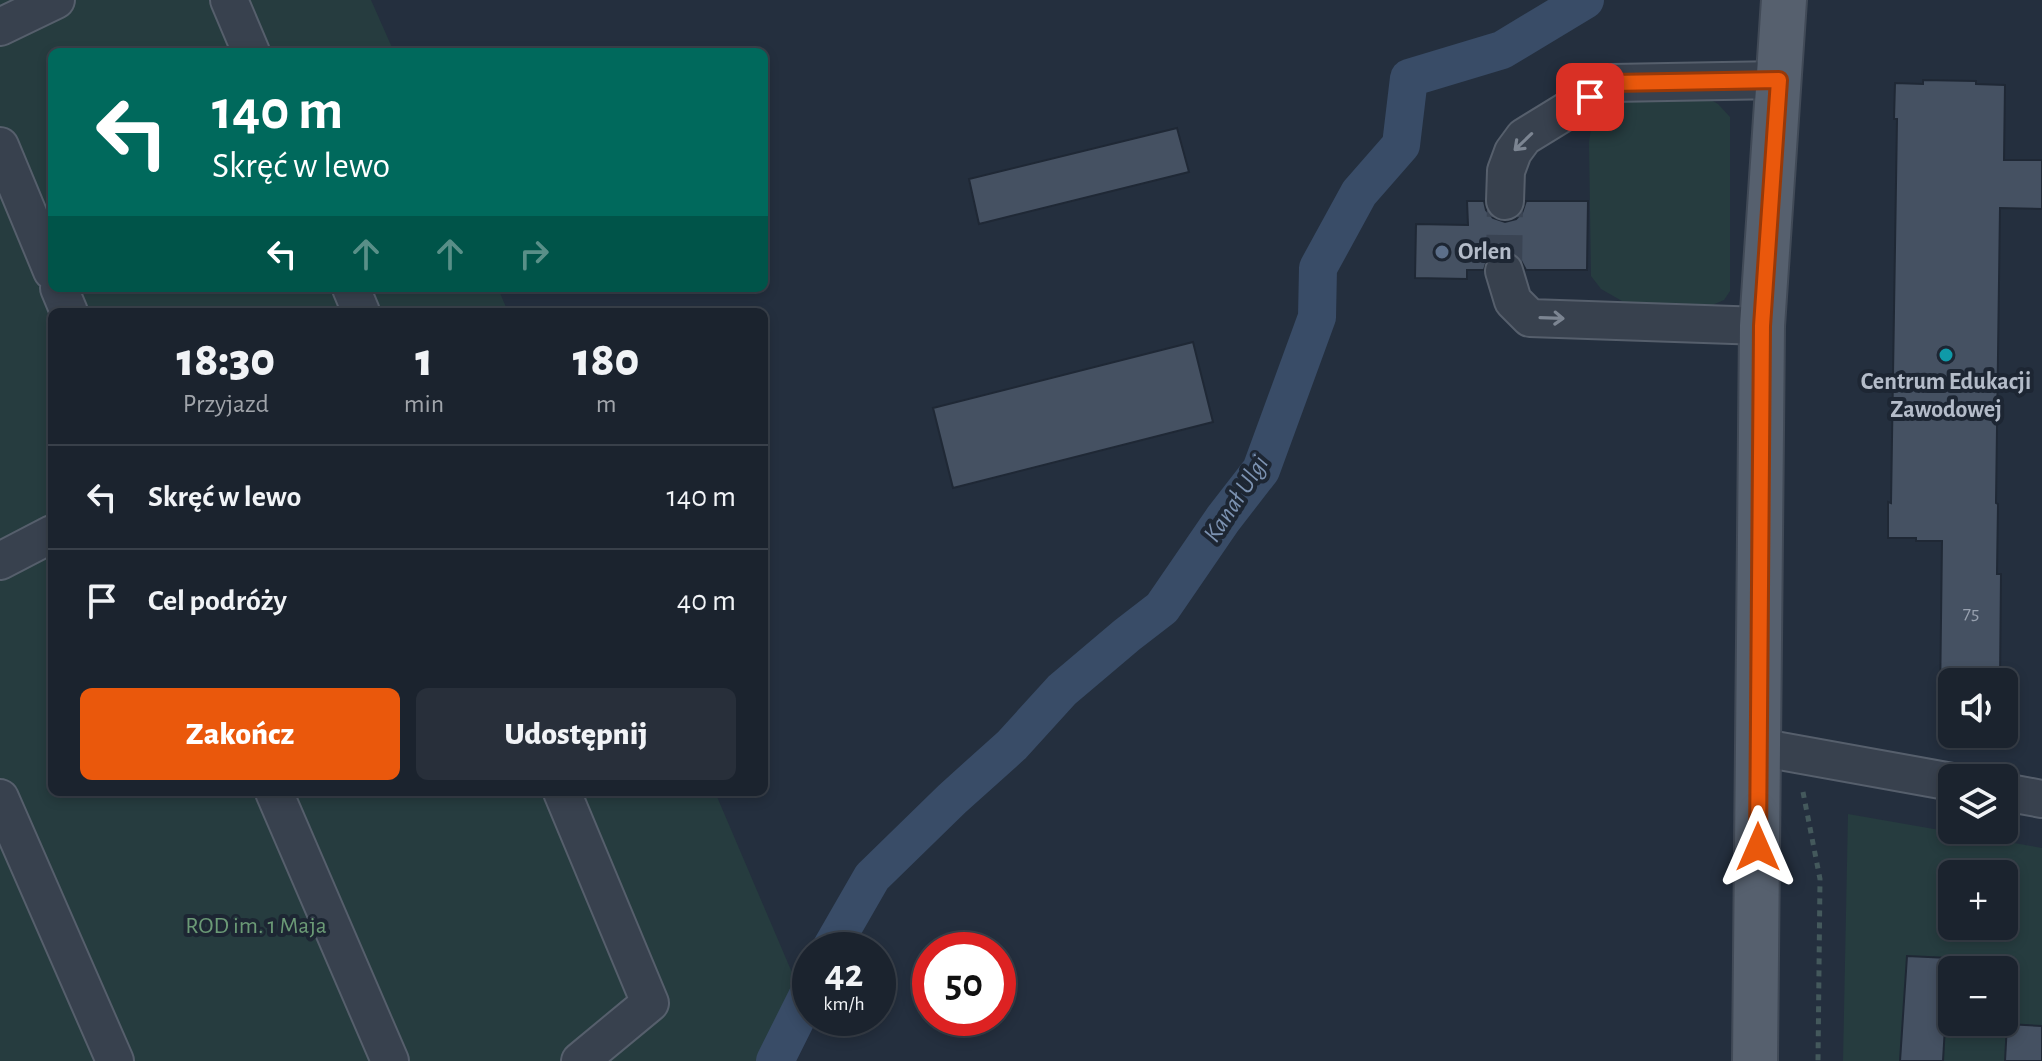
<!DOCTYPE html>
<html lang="pl">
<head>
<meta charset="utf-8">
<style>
	:root { --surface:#1b232e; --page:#282f3a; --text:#f1f3f6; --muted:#a0a4aa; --line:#39404a; --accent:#ea580c }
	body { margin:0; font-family:"Alegreya Sans",sans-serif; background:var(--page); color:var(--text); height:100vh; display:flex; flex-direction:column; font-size:30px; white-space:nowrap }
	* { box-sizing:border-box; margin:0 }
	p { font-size:26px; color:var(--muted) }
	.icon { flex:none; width:44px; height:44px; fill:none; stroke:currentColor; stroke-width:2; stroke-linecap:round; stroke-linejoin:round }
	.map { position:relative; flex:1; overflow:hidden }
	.drawer { position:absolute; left:48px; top:308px; width:720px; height:488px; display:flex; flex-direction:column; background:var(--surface); border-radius:12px; box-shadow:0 4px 12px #0003,0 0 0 2px var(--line) }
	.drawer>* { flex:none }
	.hud { position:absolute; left:48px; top:48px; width:720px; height:244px; border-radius:12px; box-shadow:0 4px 12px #0003,0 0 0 2px var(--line); background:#00695c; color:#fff; overflow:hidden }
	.buttons { position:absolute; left:1938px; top:668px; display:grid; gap:16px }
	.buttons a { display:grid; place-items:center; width:80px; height:80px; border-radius:12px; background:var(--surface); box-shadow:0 4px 12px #0003,0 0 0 2px var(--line); font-size:40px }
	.speed { position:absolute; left:792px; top:932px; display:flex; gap:16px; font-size:40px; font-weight:700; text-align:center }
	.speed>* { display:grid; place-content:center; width:104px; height:104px; border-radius:50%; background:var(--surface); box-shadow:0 4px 12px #0003,0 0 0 2px var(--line); line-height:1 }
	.speed small { font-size:20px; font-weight:400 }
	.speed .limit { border:12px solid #d22; background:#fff; color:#111 }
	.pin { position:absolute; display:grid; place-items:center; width:68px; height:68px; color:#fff; margin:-34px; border-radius:16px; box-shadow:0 4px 12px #0006 }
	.me { position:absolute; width:88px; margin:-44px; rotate:0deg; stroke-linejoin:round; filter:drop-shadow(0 0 6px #0008) }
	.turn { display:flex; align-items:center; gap:28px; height:168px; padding:0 32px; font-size:36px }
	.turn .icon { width:104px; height:104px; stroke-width:2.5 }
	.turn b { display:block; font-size:56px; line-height:68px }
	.lanes { display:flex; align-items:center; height:76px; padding:0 32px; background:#0003; justify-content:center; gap:40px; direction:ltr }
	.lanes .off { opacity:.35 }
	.eta { display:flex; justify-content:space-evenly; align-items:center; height:136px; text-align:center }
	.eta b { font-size:48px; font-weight:800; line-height:56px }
	.action { display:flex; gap:16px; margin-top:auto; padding:16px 32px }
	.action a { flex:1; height:92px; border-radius:12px; background:var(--accent); color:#fff; font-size:32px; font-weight:800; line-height:92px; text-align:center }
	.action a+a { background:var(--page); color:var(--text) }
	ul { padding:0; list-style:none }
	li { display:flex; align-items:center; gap:24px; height:104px; padding:0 32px; border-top:2px solid var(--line) }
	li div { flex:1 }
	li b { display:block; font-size:30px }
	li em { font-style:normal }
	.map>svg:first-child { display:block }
	.green { fill:#263c3f; fill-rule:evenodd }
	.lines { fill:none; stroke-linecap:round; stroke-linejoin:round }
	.canal { stroke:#394c67; stroke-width:38 }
	.building { fill:#455162; stroke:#1f2835; stroke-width:2 }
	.minor-tunnel { stroke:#3a4453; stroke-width:36; stroke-dasharray:36 18; stroke-linecap:butt }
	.minor-casing { stroke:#565f6c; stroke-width:40 }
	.major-casing { stroke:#414a57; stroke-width:48 }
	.path { stroke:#44595c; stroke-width:5; stroke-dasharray:6 6; stroke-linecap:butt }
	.minor { stroke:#38414e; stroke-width:36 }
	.major { stroke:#56606e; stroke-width:44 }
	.oneway { stroke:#7c8592 }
	.route-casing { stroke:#983908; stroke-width:20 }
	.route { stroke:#ea580c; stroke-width:14 }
	.service-dot { fill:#5c6f8a; stroke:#1d2633; stroke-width:3 }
	.culture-dot { fill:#0f9aa8; stroke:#1d2633; stroke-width:3 }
	.labels { text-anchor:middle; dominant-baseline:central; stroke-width:8; stroke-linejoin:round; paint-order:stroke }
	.number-label { font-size:20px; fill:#98a1af }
	.poi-label { font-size:24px; font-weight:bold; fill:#b4bcc9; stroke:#1d2633; text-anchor:start }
	.park-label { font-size:24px; fill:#6b9a76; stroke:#1d2633 }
	.water-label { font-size:26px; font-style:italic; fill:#7c92b1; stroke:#1d2633 }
</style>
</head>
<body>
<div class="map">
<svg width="2042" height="1061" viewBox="0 0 2042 1061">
	<rect width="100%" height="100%" fill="#242f3e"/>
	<!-- green -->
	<path class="green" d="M0 0H371L394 52H52V288H498L508 312H52V792H715L799 989 760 1061H0Z
		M1702 95 1718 104 1730 117V291L1724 300 1703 309 1629 305 1601 289 1591 276 1589 143 1591 128 1603 113 1625 101Z
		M1848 814 2042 848V1061H1843ZM1952 874H2004V926H1952ZM1952 970H2004V1022H1952Z"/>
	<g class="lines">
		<!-- canal -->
		<path class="canal" d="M830 950 872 877 952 799 1012 745 1062 690 1127 635 1162 608 1223 519 1261 470 1317 317 1318 268 1359 193 1401 145 1409 78 1502 50 1585 0
			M775 1061 810 991"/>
	</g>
	<!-- building -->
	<path class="building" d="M1923 80 1976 81V84L2005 85 2004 160H2042V209L2000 208 1996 503 1998 504 1997 574H2001L2000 682H1952V699H1940L1942 541H1916V538H1888V502L1891 503 1897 119H1894L1895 83 1923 84Z
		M1177 128 1189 172 979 224 969 179Z
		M1467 201H1484L1486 210 1493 218 1505 222 1516 219 1522 213 1526 201H1588L1587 270H1526L1518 255 1508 250 1499 251 1488 257 1484 270H1467V279L1415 278 1416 224 1468 225Z
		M1193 342 1213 422 953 488 933 408Z
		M1907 956 1949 958 1943 1061H1900Z
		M2007 1024 2042 1026V1061H2005Z"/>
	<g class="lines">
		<!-- minor-tunnel -->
		<path class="minor-tunnel" d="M1504 271 1505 201"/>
		<defs>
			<path id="minor" d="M229 0 251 52
				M0 27 56 0
				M0 146 52 271
				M1505 201 1506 171 1513 152 1524 137 1612 83 1779 80
				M1504 271 1513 301 1530 318 1762 326
				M59 288 69 312
				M351 288 361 312
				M0 561 52 534
				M1758 747 1952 782
				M274 792 390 1061
				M562 792 650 1003 580 1061
				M2004 792 2042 799
				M0 798 115 1061"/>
			<path id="major" d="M1755 1061 1762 326 1784 0"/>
		</defs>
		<!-- minor casing -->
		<use href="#minor" class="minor-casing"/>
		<!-- major casing -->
		<use href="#major" class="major-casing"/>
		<!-- path -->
		<path class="path" d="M1803 792 1820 879 1818 1061"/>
		<!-- minor -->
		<use href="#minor" class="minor"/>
		<!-- major -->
		<use href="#major" class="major"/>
	</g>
	<!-- one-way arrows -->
	<defs><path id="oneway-shaft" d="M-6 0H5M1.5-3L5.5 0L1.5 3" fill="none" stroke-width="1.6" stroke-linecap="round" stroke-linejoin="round" transform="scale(2)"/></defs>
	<g class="oneway">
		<use href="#oneway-shaft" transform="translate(1523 142) rotate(136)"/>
		<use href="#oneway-shaft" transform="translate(1552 318) rotate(2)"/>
	</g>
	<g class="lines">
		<defs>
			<path id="route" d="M1590 97 1612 83 1779 80 1762 326 1758 847"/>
		</defs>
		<!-- route casing -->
		<use href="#route" class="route-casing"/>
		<!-- route -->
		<use href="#route" class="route"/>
	</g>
	<!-- markers -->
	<circle class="service-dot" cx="1442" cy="252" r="8"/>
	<circle class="culture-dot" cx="1946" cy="355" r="8"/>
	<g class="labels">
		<!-- number labels -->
		<g class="number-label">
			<text x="1971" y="613">75</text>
		</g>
		<!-- poi labels -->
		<g class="poi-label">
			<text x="1458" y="252">Orlen</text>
			<text x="1946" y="382" text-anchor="middle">Centrum Edukacji<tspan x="1946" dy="28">Zawodowej</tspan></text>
		</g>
		<!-- park labels -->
		<g class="park-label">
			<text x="256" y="926">ROD im. 1 Maja</text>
		</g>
		<!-- water labels -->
		<g class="water-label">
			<text transform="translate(1236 499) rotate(-57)">Kanał Ulgi</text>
		</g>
	</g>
</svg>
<div class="buttons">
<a><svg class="icon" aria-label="sound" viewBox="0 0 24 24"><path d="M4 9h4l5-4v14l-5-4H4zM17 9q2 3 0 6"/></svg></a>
<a><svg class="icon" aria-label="layers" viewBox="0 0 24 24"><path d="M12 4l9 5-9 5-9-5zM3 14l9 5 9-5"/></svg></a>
<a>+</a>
<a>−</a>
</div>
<div class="speed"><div>42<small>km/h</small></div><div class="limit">50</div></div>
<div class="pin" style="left:1590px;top:97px;background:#d93025"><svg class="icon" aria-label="arrive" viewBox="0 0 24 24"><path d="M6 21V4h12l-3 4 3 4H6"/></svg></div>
<svg class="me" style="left:1758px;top:847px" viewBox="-20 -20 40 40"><path d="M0-17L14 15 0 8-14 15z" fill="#ea580c" stroke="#fff" stroke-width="4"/></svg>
<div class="hud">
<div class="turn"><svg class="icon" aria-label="left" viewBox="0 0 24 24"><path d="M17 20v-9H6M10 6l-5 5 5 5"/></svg><div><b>140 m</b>Skręć w lewo</div></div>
<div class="lanes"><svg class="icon" aria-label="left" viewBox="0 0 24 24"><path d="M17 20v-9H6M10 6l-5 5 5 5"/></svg><svg class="icon off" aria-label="ahead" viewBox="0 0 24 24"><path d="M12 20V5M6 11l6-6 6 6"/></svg><svg class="icon off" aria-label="ahead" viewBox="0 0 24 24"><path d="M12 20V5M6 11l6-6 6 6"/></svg><svg class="icon off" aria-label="right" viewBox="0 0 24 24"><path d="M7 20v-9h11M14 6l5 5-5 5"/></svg></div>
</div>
<section class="drawer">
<div class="eta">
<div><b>18:30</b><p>Przyjazd</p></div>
<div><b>1</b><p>min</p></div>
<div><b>180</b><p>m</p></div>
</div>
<ul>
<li><svg class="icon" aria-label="left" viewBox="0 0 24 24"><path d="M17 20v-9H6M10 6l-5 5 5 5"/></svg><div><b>Skręć w lewo</b></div><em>140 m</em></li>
<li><svg class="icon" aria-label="arrive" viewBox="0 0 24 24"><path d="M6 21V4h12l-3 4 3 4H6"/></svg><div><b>Cel podróży</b></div><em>40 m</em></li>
</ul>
<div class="action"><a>Zakończ</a><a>Udostępnij</a></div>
</section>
</div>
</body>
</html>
